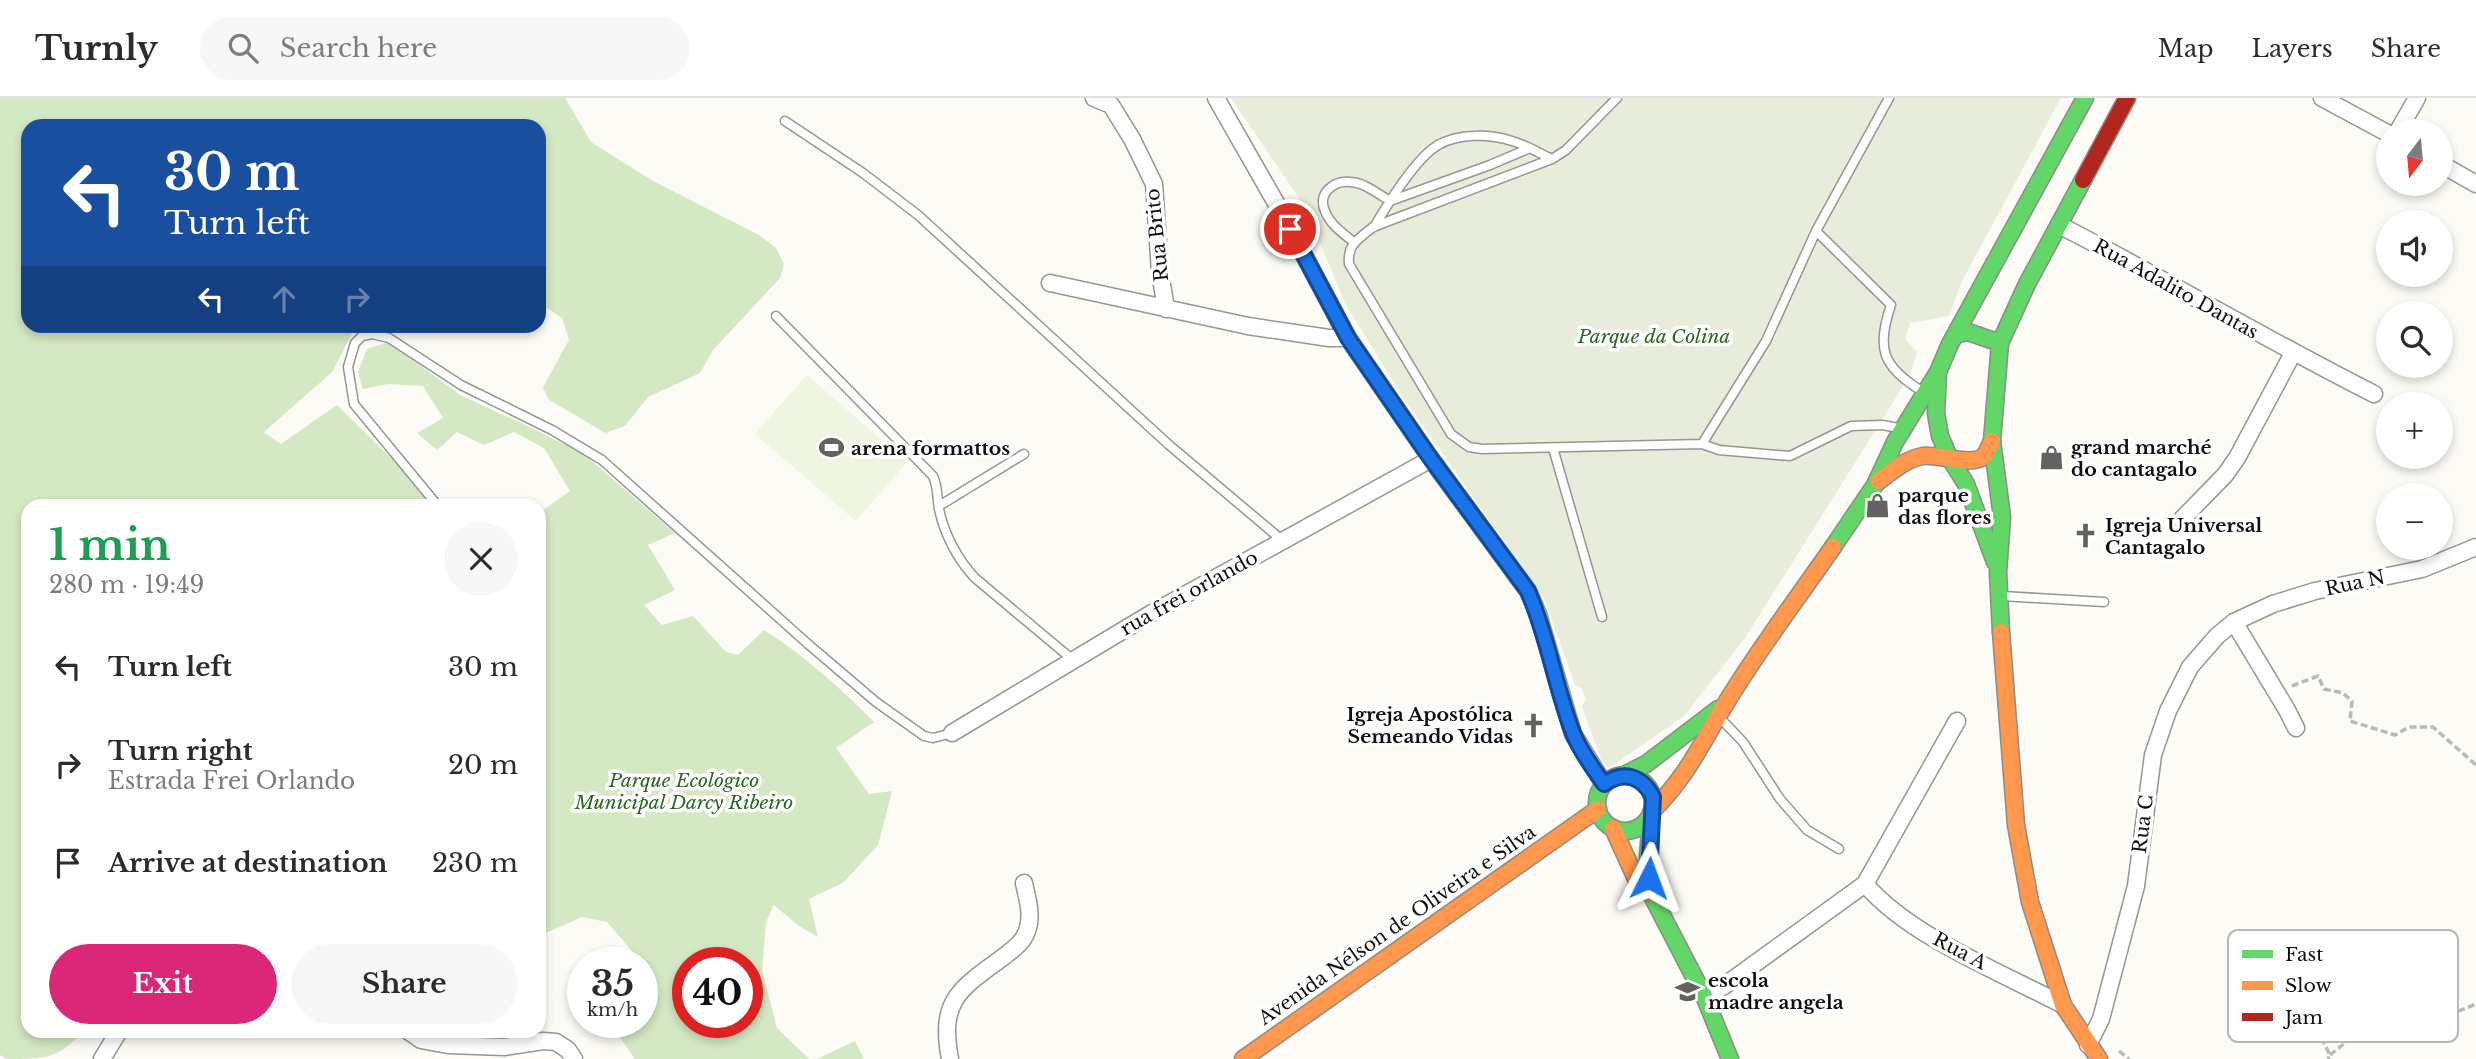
<!DOCTYPE html>
<html lang="en">
<head>
<meta charset="utf-8">
<style>
	:root { --surface:#fff; --page:#f7f7f7; --text:#2b2b33; --muted:#7c7c81; --line:#e1e1e2; --accent:#db2777 }
	body { margin:0; font-family:"Libre Baskerville",serif; background:var(--page); color:var(--text); height:100vh; display:flex; flex-direction:column; font-size:26px; white-space:nowrap }
	* { box-sizing:border-box; margin:0 }
	p { font-size:23px; color:var(--muted) }
	.icon { flex:none; width:38px; height:38px; fill:none; stroke:currentColor; stroke-width:2; stroke-linecap:round; stroke-linejoin:round }
	.map { position:relative; flex:1; overflow:hidden }
	.panel { position:absolute; left:21px; top:401px; width:525px; height:539px; display:flex; flex-direction:column; background:var(--surface); border-radius:21px; box-shadow:0 4px 10px #0003 }
	.panel>* { flex:none }
	.hud { position:absolute; left:21px; top:21px; width:525px; height:214px; border-radius:21px; box-shadow:0 4px 10px #0003; background:#1a4fa0; color:#fff; overflow:hidden }
	.needle { width:46px; rotate:196deg }
	.controls { position:absolute; left:2376px; top:21px; display:grid; gap:14px }
	.controls a { display:grid; place-items:center; width:77px; height:77px; border-radius:50%; background:var(--surface); box-shadow:0 4px 10px #0003; font-size:35px }
	.speed { position:absolute; left:567px; top:849px; display:flex; gap:14px; font-size:35px; font-weight:700; text-align:center }
	.speed>* { display:grid; place-content:center; width:91px; height:91px; border-radius:50%; background:var(--surface); box-shadow:0 4px 10px #0003; line-height:1 }
	.speed small { font-size:18px; font-weight:400 }
	.speed .limit { border:10px solid #d22; background:#fff; color:#111 }
	.pin { position:absolute; display:grid; place-items:center; width:60px; height:60px; color:#fff; margin:-30px; border:4px solid #fff; border-radius:50%; box-shadow:0 2px 7px #0007 }
	.me { position:absolute; width:77px; margin:-38px; rotate:3deg; stroke-linejoin:round; filter:drop-shadow(0 0 5px #0008) }
	.turn { display:flex; align-items:center; gap:24px; height:147px; padding:0 28px; font-size:32px }
	.turn .icon { width:91px; height:91px; stroke-width:2.5 }
	.turn b { display:block; font-size:49px; line-height:60px }
	.lanes { display:flex; align-items:center; height:66px; padding:0 28px; background:#0003; justify-content:center; gap:35px; direction:ltr }
	.lanes .off { opacity:.35 }
	.round { display:grid; place-items:center; flex:none; width:74px; height:74px; border-radius:37px; background:var(--page) }
	.summary { display:flex; align-items:center; justify-content:space-between; height:119px; padding:0 28px }
	h1 { font-size:42px; font-weight:800; line-height:52px; color:#1e9e55 }
	.primary-button { display:flex; gap:14px; margin-top:auto; padding:14px 28px }
	.primary-button a { flex:1; height:80px; border-radius:42px; background:var(--accent); color:#fff; font-size:28px; font-weight:800; line-height:80px; text-align:center }
	.primary-button a+a { background:var(--page); color:var(--text) }
	ul { padding:0; list-style:none }
	li { display:flex; align-items:center; gap:21px; height:98px; padding:0 28px }
	li div { flex:1 }
	li b { display:block; font-size:26px }
	li em { font-style:normal }
	header { display:flex; align-items:center; gap:42px; box-sizing:border-box; height:98px; padding:0 35px; background:var(--surface); border-bottom:2px solid var(--line) }
	header strong { font-size:33px }
	nav { display:flex; gap:38px; margin-inline-start:auto; font-size:24px }
	.search { width:490px; height:63px; background:var(--page); display:flex; align-items:center; gap:18px; box-sizing:border-box; padding:0 24px; border-radius:38px; color:var(--muted); font-size:26px }
	.map>svg:first-child { display:block }
	.forest { fill:#d4e8c4; fill-rule:evenodd }
	.cemetery { fill:#e7edda }
	.pitch { fill:#eef5e0 }
	.lines { fill:none; stroke-linecap:round; stroke-linejoin:round }
	.lane-casing { stroke:#969693; stroke-width:11 }
	.street-casing { stroke:#969693; stroke-width:19 }
	.fast-casing { stroke:#8d8c8a; stroke-width:19 }
	.slow-casing { stroke:#8d8c8a; stroke-width:19 }
	.jam-casing { stroke:#8d8c8a; stroke-width:19 }
	.path { stroke:#b9b9b8; stroke-width:3.5; stroke-dasharray:7 3.5; stroke-linecap:butt }
	.lane { stroke:#fffefe; stroke-width:8 }
	.street { stroke:#fffefe; stroke-width:16 }
	.fast { stroke:#63d668; stroke-width:16 }
	.slow { stroke:#ff974d; stroke-width:16 }
	.jam { stroke:#b3261e; stroke-width:16 }
	.route-casing { stroke:#114b97; stroke-width:18 }
	.route { stroke:#1a73e8; stroke-width:12 }
	.labels { text-anchor:middle; dominant-baseline:central; stroke-width:7; stroke-linejoin:round; paint-order:stroke }
	.street-label { font-size:19px; fill:#101010; stroke:#fff }
	.park-label { font-size:19px; font-style:italic; fill:#2a6721; stroke:#fff }
	.poi-label { font-size:19px; font-weight:bold; fill:#101010; stroke:#fff; text-anchor:start }
	.key { fill:#fff; stroke:#b7b7b7; stroke-width:2 }
	.key-label { font-size:19px; fill:#101010 }
</style>
</head>
<body>
<header>
<strong>Turnly</strong>
<div class="search"><svg class="icon" aria-label="search" viewBox="0 0 24 24"><circle cx="10" cy="10" r="6"/><path d="M15 15l6 6"/></svg>Search here</div>
<nav><a>Map</a><a>Layers</a><a>Share</a></nav>
</header>
<div class="map">
<svg width="2476" height="961" viewBox="0 0 2476 961">
	<rect width="100%" height="100%" fill="#fcfbf5"/>
	<!-- forest -->
	<path class="forest" d="M0 0H565L591 44 653 83 759 137 776 150 784 166 780 180 713 252 700 275 648 299 625 328 605 335 548 301 543 289 569 242 562 220 539 205V28H28V228H356L332 274 264 334 281 346 337 307 403 372 445 408H28V933H83C59 961 45 961 7 961L0 957Z
		M389 244 460 297 519 324 584 356 675 435 648 447 675 492 644 507 662 527 693 518 726 554 738 557 764 532C805 558 840 590 874 624L836 650 869 696 892 693 878 747 844 784 809 801 818 839 799 828 774 807 766 824 762 872 777 930 809 961H635L609 924H642V864H613L632 853 607 824 582 819 539 838V415L570 393 544 350 514 334 484 347 457 334 437 352 417 335 443 320 423 288 388 286 363 291 358 274 367 251ZM688 864H747V924H688Z
		M855 943 864 961H817Z"/>
	<!-- cemetery -->
	<path class="cemetery" d="M1231 0H2061L1962 183 1949 218 1910 225 1905 241 1917 254 1910 277 1745 540 1684 618 1609 670 1602 664 1582 609 1586 601 1581 589 1575 587 1544 500 1402 298 1346 207 1305 109Z"/>
	<!-- pitch -->
	<path class="pitch" d="M807 277 907 364 856 423 755 336Z"/>
	<g class="lines">
		<defs>
			<path id="lane" d="M1617 0 1566 52 1552 61 1373 129C1359 141 1347 146 1349 166L1451 336 1469 349 1482 351 1702 346 1719 352 1790 358 1851 328 1882 327 1899 330
				M1889 0 1816 133 1891 207C1876 250 1882 269 1922 293
				M785 23 863 75 918 117 1168 346 1283 443
				M1374 129C1387 107 1416 60 1438 47 1459 35 1490 36 1512 43 1526 47 1539 55 1552 61
				M1355 145C1344 136 1330 127 1325 113 1317 95 1334 82 1351 84 1365 85 1378 96 1390 103L1490 67 1530 50
				M776 218 933 378C938 389 937 399 939 411 944 436 958 462 975 480L1073 562
				M1702 346 1766 243 1816 133
				M1553 350 1602 519
				M438 408 354 306 348 269 355 245 362 238 372 236 389 240 461 287 552 332 602 362 808 546 876 604 924 638 933 640 952 635
				M939 408 1024 356
				M2002 498 2104 504
				M1721 621 1743 644 1780 701 1807 732 1839 751"/>
			<path id="street" d="M1094 0 1111 7 1132 41 1154 86 1160 174 1166 211
				M1216 0 1280 112 1348 240 1431 361 1528 493 1538 516 1573 636 1604 686
				M2322 0 2389 36
				M2398 33 2417 0
				M2441 66 2476 86
				M2059 127C2165 181 2267 242 2374 296
				M1050 185 1248 228 1329 240H1348
				M2182 421 2225 377 2237 360 2293 255
				M2234 524 2287 612 2296 630
				M1957 623 1865 786C1909 838 2002 875 2063 907
				M952 635 1152 515 1431 361
				M1704 898 1724 888 1865 786
				M408 933 421 942 448 947 504 949 543 943 556 944 568 952 574 961
				M2088 947 2101 921 2136 788 2153 657 2168 613 2190 569 2217 538 2234 524 2273 506 2315 493 2422 471 2476 449
				M102 961 119 933
				M950 961C939 903 959 891 1002 860 1012 852 1023 845 1027 833 1033 817 1027 800 1024 785"/>
			<path id="fast" d="M1958 236 1968 234 2000 245
				M1833 449 1875 387 1895 344 1938 274
				M1995 464 1966 386 1949 359 1940 338 1936 315 1938 274 1950 246 2085 0
				M2001 534 1998 474 2002 419 1992 343 2000 245 2027 186 2083 82
				M1624 677 1646 666 1718 611
				M1597 705a28 28 0 1 1 56 0a28 28 0 1 1-56 0Z
				M1651 715 1648 760 1651 796 1704 898 1730 961"/>
			<path id="slow" d="M1879 383C1892 373 1906 361 1923 358 1938 356 1973 369 1984 358 1987 355 1990 347 1992 343
				M2001 534 2016 727 2030 804 2063 907 2099 961
				M1653 712C1688 677 1701 646 1726 605 1758 552 1797 501 1833 449
				M1613 730 1637 783 1651 796
				M1243 961 1598 711"/>
			<path id="jam" d="M2083 82 2127 0"/>
		</defs>
		<!-- lane casing -->
		<use href="#lane" class="lane-casing"/>
		<!-- street casing -->
		<use href="#street" class="street-casing"/>
		<!-- fast casing -->
		<use href="#fast" class="fast-casing"/>
		<!-- slow casing -->
		<use href="#slow" class="slow-casing"/>
		<!-- jam casing -->
		<use href="#jam" class="jam-casing"/>
		<!-- path -->
		<path class="path" d="M2292 588 2318 578 2324 591 2343 595 2352 603 2350 623 2395 637 2409 629H2433L2476 667
			M2307 882 2302 902 2330 957 2328 961
			M2429 925 2476 906
			M2119 953 2129 961
			M2330 957 2351 940 2382 925 2405 900 2425 886 2447 881"/>
		<!-- lane -->
		<use href="#lane" class="lane"/>
		<!-- street -->
		<use href="#street" class="street"/>
		<!-- fast -->
		<use href="#fast" class="fast"/>
		<!-- slow -->
		<use href="#slow" class="slow"/>
		<!-- jam -->
		<use href="#jam" class="jam"/>
	</g>
	<g class="lines">
		<defs>
			<path id="route" d="M1290 131 1348 240 1431 361 1528 493C1548 539 1555 588 1573 635 1580 653 1593 670 1604 686 1624 672 1642 678 1653 699L1649 780"/>
		</defs>
		<!-- route casing -->
		<use href="#route" class="route-casing"/>
		<!-- route -->
		<use href="#route" class="route"/>
	</g>
	<!-- icons -->
	<defs>
		<symbol id="stadium-bare" viewBox="-9 -9 18 18"><path d="M0-5a6.5 5 0 1 0 0 10a6.5 5 0 1 0 0-10ZM-3.5-1.8h7v3.6h-7Z" fill="#636260" stroke="#fff" stroke-width="2.5" paint-order="stroke"/></symbol>
		<symbol id="shop-bare" viewBox="-9 -9 18 18"><path d="M-5-2.5h2.3a2.7 3.5 0 0 1 5.4 0H5L5.5 6h-11ZM-1.5-2.5h3a1.5 2.3 0 0 0-3 0Z" fill="#636260" stroke="#fff" stroke-width="2.5" paint-order="stroke"/></symbol>
		<symbol id="church-bare" viewBox="-9 -9 18 18"><path d="M-1.2-6h2.4v3.5h3.3v2.4h-3.3V6h-2.4V-.1h-3.3v-2.4h3.3Z" fill="#636260" stroke="#fff" stroke-width="2.5" paint-order="stroke"/></symbol>
		<symbol id="school-bare" viewBox="-9 -9 18 18"><path d="M0-5L7-2L0 1L-7-2ZM-4 1L0 2.5L4 1V4Q0 6-4 4Z" fill="#636260" stroke="#fff" stroke-width="2.5" paint-order="stroke"/></symbol>
	</defs>
	<g fill-rule="evenodd">
		<use href="#stadium-bare" x="814" y="332" width="35" height="35"/>
		<use href="#shop-bare" x="2034" y="342" width="35" height="35"/>
		<use href="#shop-bare" x="1860" y="390" width="35" height="35"/>
		<use href="#church-bare" x="2068" y="420" width="35" height="35"/>
		<use href="#church-bare" x="1516" y="610" width="35" height="35"/>
		<use href="#school-bare" x="1670" y="876" width="35" height="35"/>
	</g>
	<g class="labels">
		<!-- street labels -->
		<g class="street-label">
			<text transform="translate(1157 137) rotate(-96)">Rua Brito</text>
			<text transform="translate(2176 191) rotate(29)">Rua Adalito Dantas</text>
			<text transform="translate(2355 485) rotate(-12)">Rua N</text>
			<text transform="translate(1189 495) rotate(-29)">rua frei orlando</text>
			<text transform="translate(2143 726) rotate(-83)">Rua C</text>
			<text transform="translate(1397 827) rotate(-35)">Avenida Nélson de Oliveira e Silva</text>
			<text transform="translate(1960 853) rotate(28)">Rua A</text>
		</g>
		<!-- park labels -->
		<g class="park-label">
			<text x="1654" y="238">Parque da Colina</text>
			<text x="684" y="682">Parque Ecológico<tspan x="684" dy="22">Municipal Darcy Ribeiro</tspan></text>
		</g>
		<!-- poi labels -->
		<g class="poi-label">
			<text x="2071" y="349">grand marché<tspan x="2071" dy="22">do cantagalo</tspan></text>
			<text x="851" y="350">arena formattos</text>
			<text x="1898" y="397">parque<tspan x="1898" dy="22">das flores</tspan></text>
			<text x="2105" y="427">Igreja Universal<tspan x="2105" dy="22">Cantagalo</tspan></text>
			<text x="1513" y="616" text-anchor="end">Igreja Apostólica<tspan x="1513" dy="22">Semeando Vidas</tspan></text>
			<text x="1708" y="882">escola<tspan x="1708" dy="22">madre angela</tspan></text>
		</g>
	</g>
	<!-- legend -->
	<rect x="2228" y="832" width="230" height="112" rx="10" class="key"/>
	<rect x="2242" y="852" width="31" height="8" fill="#63d668"/>
	<rect x="2242" y="883" width="31" height="9" fill="#ff974d"/>
	<rect x="2242" y="915" width="31" height="8" fill="#b3261e"/>
	<g class="key-label">
		<text x="2285" y="863">Fast</text>
		<text x="2285" y="894">Slow</text>
		<text x="2285" y="926">Jam</text>
	</g>
</svg>
<div class="controls">
<a><svg class="needle" viewBox="-14 -14 28 28"><path d="M0-13l5 13h-10z" fill="#e53935"/><path d="M0 13l5-13h-10z" fill="#7c7c81"/></svg></a>
<a><svg class="icon" aria-label="sound" viewBox="0 0 24 24"><path d="M4 9h4l5-4v14l-5-4H4zM17 9q2 3 0 6"/></svg></a>
<a><svg class="icon" aria-label="search" viewBox="0 0 24 24"><circle cx="10" cy="10" r="6"/><path d="M15 15l6 6"/></svg></a>
<a>+</a>
<a>−</a>
</div>
<div class="speed"><div>35<small>km/h</small></div><div class="limit">40</div></div>
<div class="pin" style="left:1290px;top:131px;background:#d93025"><svg class="icon" aria-label="arrive" viewBox="0 0 24 24"><path d="M6 21V4h12l-3 4 3 4H6"/></svg></div>
<svg class="me" style="left:1649px;top:780px" viewBox="-20 -20 40 40"><path d="M0-17L14 15 0 8-14 15z" fill="#1a73e8" stroke="#fff" stroke-width="4"/></svg>
<div class="hud">
<div class="turn"><svg class="icon" aria-label="left" viewBox="0 0 24 24"><path d="M17 20v-9H6M10 6l-5 5 5 5"/></svg><div><b>30 m</b>Turn left</div></div>
<div class="lanes"><svg class="icon" aria-label="left" viewBox="0 0 24 24"><path d="M17 20v-9H6M10 6l-5 5 5 5"/></svg><svg class="icon off" aria-label="ahead" viewBox="0 0 24 24"><path d="M12 20V5M6 11l6-6 6 6"/></svg><svg class="icon off" aria-label="right" viewBox="0 0 24 24"><path d="M7 20v-9h11M14 6l5 5-5 5"/></svg></div>
</div>
<section class="panel">
<div class="summary"><div><h1>1 min</h1><p>280 m · 19:49</p></div><a class="round"><svg class="icon" aria-label="close" viewBox="0 0 24 24"><path d="M6 6l12 12M18 6L6 18"/></svg></a></div>
<ul>
<li><svg class="icon" aria-label="left" viewBox="0 0 24 24"><path d="M17 20v-9H6M10 6l-5 5 5 5"/></svg><div><b>Turn left</b></div><em>30 m</em></li>
<li><svg class="icon" aria-label="right" viewBox="0 0 24 24"><path d="M7 20v-9h11M14 6l5 5-5 5"/></svg><div><b>Turn right</b><p>Estrada Frei Orlando</p></div><em>20 m</em></li>
<li><svg class="icon" aria-label="arrive" viewBox="0 0 24 24"><path d="M6 21V4h12l-3 4 3 4H6"/></svg><div><b>Arrive at destination</b></div><em>230 m</em></li>
</ul>
<div class="primary-button"><a>Exit</a><a>Share</a></div>
</section>
</div>
</body>
</html>
